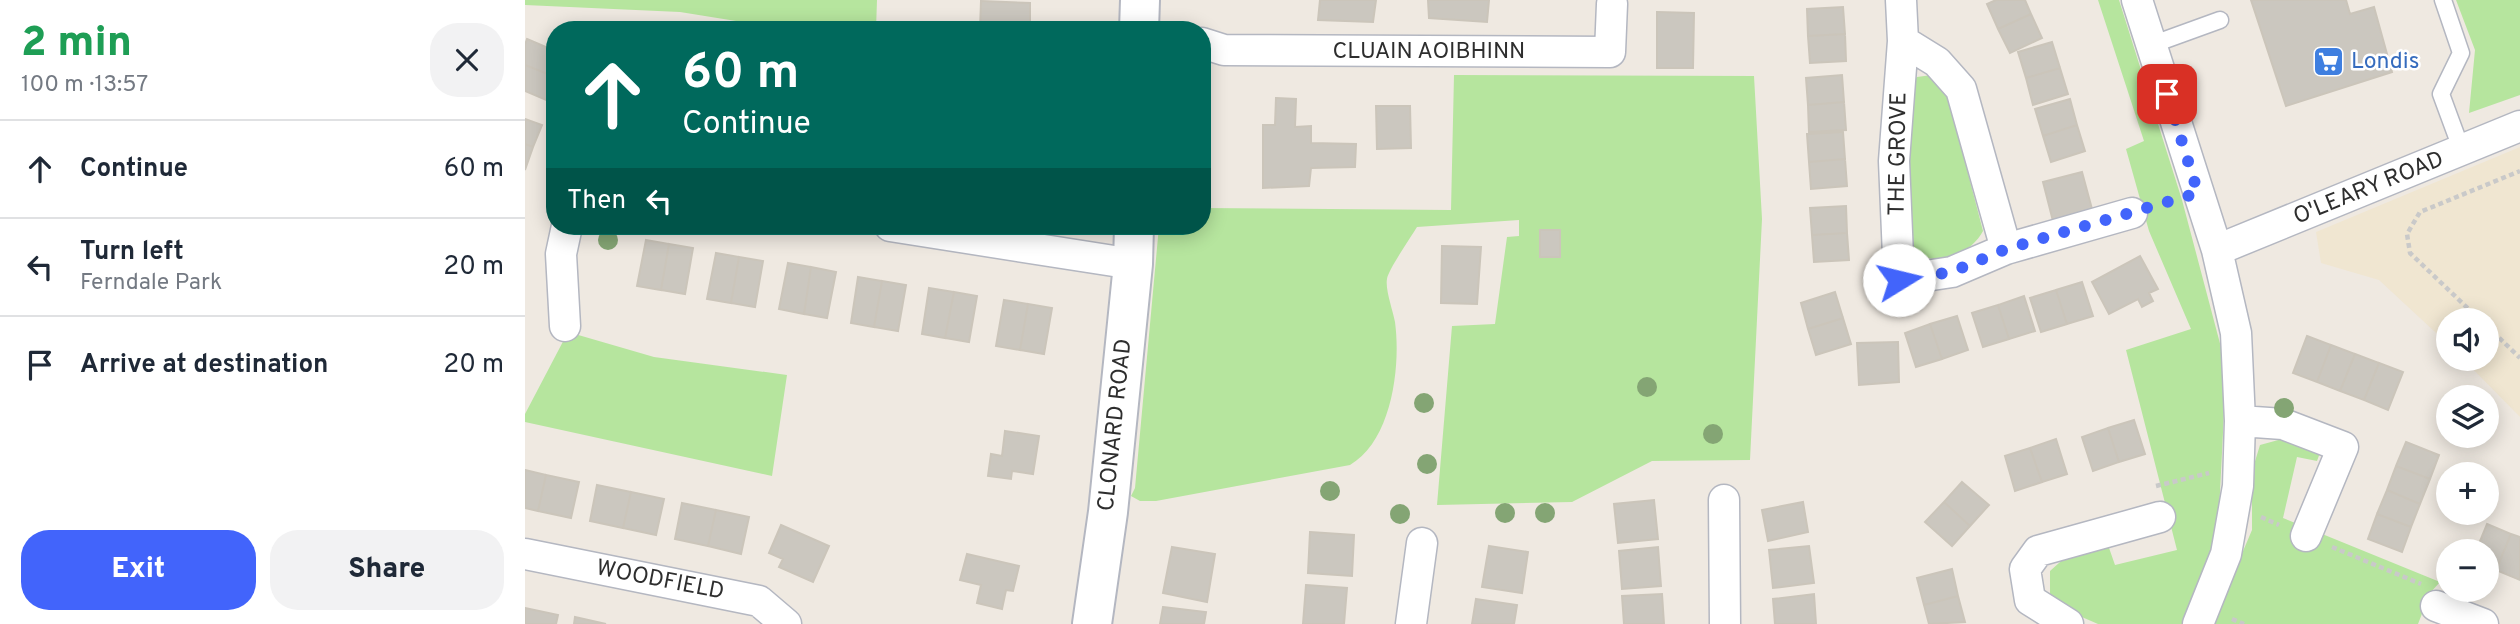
<!DOCTYPE html>
<html lang="en">
<head>
<meta charset="utf-8">
<style>
	:root { --surface:#fff; --page:#f2f2f3; --text:#1f2937; --muted:#747a83; --line:#e0e1e3; --accent:#4264fb }
	body { margin:0; font-family:Overpass,sans-serif; background:var(--page); color:var(--text); height:100vh; display:flex; flex-direction:column; font-size:26px; white-space:nowrap }
	* { box-sizing:border-box; margin:0 }
	p { font-size:23px; color:var(--muted) }
	.icon { flex:none; width:38px; height:38px; fill:none; stroke:currentColor; stroke-width:2; stroke-linecap:round; stroke-linejoin:round }
	.map { position:relative; flex:1; overflow:hidden }
	.drawer { display:flex; flex-direction:column; background:var(--surface); width:525px }
	.drawer>* { flex:none }
	.top-card { position:absolute; left:21px; top:21px; width:665px; height:214px; border-radius:28px; box-shadow:0 4px 18px #0003; background:#00695c; color:#fff; overflow:hidden }
	.controls { position:absolute; left:1911px; top:308px; display:grid; gap:14px }
	.controls a { display:grid; place-items:center; width:63px; height:63px; border-radius:50%; background:var(--surface); box-shadow:0 4px 18px #0003; font-size:35px }
	.pin { position:absolute; display:grid; place-items:center; width:60px; height:60px; color:#fff; margin:-30px; border-radius:14px; box-shadow:0 4px 10px #0006 }
	.me { position:absolute; width:77px; margin:-38px; rotate:81deg; stroke-linejoin:round; filter:drop-shadow(0 0 5px #0008) }
	.turn { display:flex; align-items:center; gap:24px; height:147px; padding:0 21px; font-size:32px }
	.turn .icon { width:91px; height:91px; stroke-width:2.5 }
	.turn b { display:block; font-size:49px; line-height:60px }
	.then { display:flex; align-items:center; height:66px; padding:0 21px; background:#0003; gap:14px; font-size:26px }
	.round { display:grid; place-items:center; flex:none; width:74px; height:74px; border-radius:28px; background:var(--page) }
	.headline { display:flex; align-items:center; justify-content:space-between; height:119px; padding:0 21px }
	h1 { font-size:42px; font-weight:800; line-height:52px; color:#1e9e55 }
	.button { display:flex; gap:14px; margin-top:auto; padding:14px 21px }
	.button a { flex:1; height:80px; border-radius:28px; background:var(--accent); color:#fff; font-size:28px; font-weight:800; line-height:80px; text-align:center }
	.button a+a { background:var(--page); color:var(--text) }
	ul { padding:0; list-style:none }
	li { display:flex; align-items:center; gap:21px; height:98px; padding:0 21px; border-top:2px solid var(--line) }
	li div { flex:1 }
	li b { display:block; font-size:26px }
	li em { font-style:normal }
	main { display:flex; flex:1; min-height:0 }
	.map>svg:first-child { display:block }
	.education { fill:#f0e6d1 }
	.green { fill:#b6e59e }
	.building { fill:#cbc7bf; stroke:#cbc5ba; stroke-width:2 }
	.lines { fill:none; stroke-linecap:round; stroke-linejoin:round }
	.service-casing { stroke:#b4b7c1; stroke-width:19 }
	.minor-casing { stroke:#b4b7c1; stroke-width:33 }
	.tertiary-casing { stroke:#b4b7c1; stroke-width:42 }
	.path { stroke:#c9c9c9; stroke-width:4.5; stroke-dasharray:5 3.5; stroke-linecap:butt }
	.service { stroke:#fff; stroke-width:16 }
	.minor { stroke:#fff; stroke-width:30 }
	.tertiary { stroke:#fff; stroke-width:38 }
	.tree { fill:#84a574 }
	.route { stroke:#4264fb; stroke-width:12; stroke-dasharray:0 21.6 }
	.labels { text-anchor:middle; dominant-baseline:central; stroke-width:5; stroke-linejoin:round; paint-order:stroke }
	.street-label { font-size:23px; fill:#2e2e2e; stroke:#fff }
	.shop-label { font-size:23px; fill:#366cbe; stroke:#fff; text-anchor:start }
</style>
</head>
<body>
<main>
<section class="drawer">
<div class="headline"><div><h1>2 min</h1><p>100 m · 13:57</p></div><a class="round"><svg class="icon" aria-label="close" viewBox="0 0 24 24"><path d="M6 6l12 12M18 6L6 18"/></svg></a></div>
<ul>
<li><svg class="icon" aria-label="ahead" viewBox="0 0 24 24"><path d="M12 20V5M6 11l6-6 6 6"/></svg><div><b>Continue</b></div><em>60 m</em></li>
<li><svg class="icon" aria-label="left" viewBox="0 0 24 24"><path d="M17 20v-9H6M10 6l-5 5 5 5"/></svg><div><b>Turn left</b><p>Ferndale Park</p></div><em>20 m</em></li>
<li><svg class="icon" aria-label="arrive" viewBox="0 0 24 24"><path d="M6 21V4h12l-3 4 3 4H6"/></svg><div><b>Arrive at destination</b></div><em>20 m</em></li>
</ul>
<div class="button"><a>Exit</a><a>Share</a></div>
</section>
<div class="map">
<svg width="1995" height="624" viewBox="0 0 1995 624">
	<rect width="100%" height="100%" fill="#efe9e1"/>
	<!-- education -->
	<path class="education" d="M1995 147V417L1938 359H1962V320H1923V344L1854 280 1796 263 1791 232Z"/>
	<!-- green -->
	<path class="green" d="M0 0H352L351 30H266L155 12 0 5Z
		M1573 0H1594L1657 200 1697 351 1700 393 1693 532 1657 624H1573L1543 611 1525 594V571L1544 554 1583 545 1590 565 1652 550 1601 350 1666 329 1624 231 1601 149 1619 141Z
		M1931 0H1995V95L1944 113 1950 50Z
		M929 75 1229 76 1237 219 1225 460 1127 461 1047 502 912 505 927 326 970 324 982 237 994 236V220L892 227C886 237 863 270 862 279 860 289 868 311 870 322 876 366 867 441 825 465L631 501H615L606 496 610 488 634 226H677V208L926 210Z
		M1407 75 1418 84 1424 100 1458 231C1450 247 1427 262 1408 259 1399 258 1391 249 1385 243L1384 87 1392 77Z
		M43 332 129 357 262 375 247 476 0 422V414Z
		M1757 439 1796 450 1792 461 1772 457 1758 518 1915 582 1905 593 1893 624H1687L1727 530V471L1735 445Z"/>
	<!-- building -->
	<path class="building" d="M795 0H851L848 22 793 20Z
		M903 0H964L962 22 904 18Z
		M1471 0H1500L1506 14 1473 29 1462 4Z
		M1726 0H1821L1825 14 1849 7 1867 72 1761 106Z
		M456 1 505 3V30H455Z
		M1318 7 1320 34 1283 36 1282 9Z
		M1132 12 1169 13 1168 68H1132Z
		M1506 14 1517 38 1485 53 1473 29Z
		M1320 34 1321 61 1285 63 1283 36Z
		M2 39 30 51V77L0 65V45Z
		M1527 42 1535 68 1501 78 1493 52Z
		M0 65 30 77V94L26 102 0 91Z
		M1535 68 1543 94 1508 105 1501 78Z
		M1317 75 1319 102 1283 105 1281 78Z
		M751 98 771 99 770 127 786 126V143L831 144 830 167 786 168 784 186 738 188V125H750Z
		M1545 99 1552 125 1518 136 1510 109Z
		M1319 102 1321 130 1284 132 1283 105Z
		M851 106H885L886 148 852 149Z
		M0 119 17 125 8 147 0 144Z
		M1552 125 1560 151 1526 162 1518 136Z
		M1318 132 1320 159 1284 162 1282 134Z
		M0 144 8 147 0 170Z
		M1320 159 1322 186 1286 189 1284 162Z
		M1557 172 1567 209 1528 221 1518 182Z
		M1321 206 1322 233 1287 235 1285 208Z
		M1015 230H1035V257H1015Z
		M1322 233 1324 260 1289 262 1287 235Z
		M121 240 144 244 136 290 112 286Z
		M144 244 168 248 160 294 136 290Z
		M917 246 956 247 952 304 916 303Z
		M191 253 214 257 206 303 182 299Z
		M1615 256 1633 289 1624 293 1628 301 1617 307 1613 299 1584 314 1567 282Z
		M214 257 238 261 230 307 206 303Z
		M263 263 286 267 279 314 254 309Z
		M286 267 311 272 302 318 279 314Z
		M333 277 357 281 349 327 326 323Z
		M357 281 381 285 373 331 349 327Z
		M1557 282 1568 316 1542 324 1531 290Z
		M404 288 429 292 420 338 397 334Z
		M1531 290 1542 324 1516 332 1505 298Z
		M429 292 452 296 444 342 420 338Z
		M1310 292 1318 318 1283 329 1276 303Z
		M1499 296 1510 331 1484 339 1473 305Z
		M479 300 503 304 495 350 471 346Z
		M503 304 527 308 519 354 495 350Z
		M1473 305 1484 339 1458 347 1447 313Z
		M1432 316 1443 350 1417 359 1405 324Z
		M1318 318 1326 344 1291 355 1283 329Z
		M1405 324 1417 359 1391 367 1380 333Z
		M1782 336 1806 345 1792 382 1768 373Z
		M1373 342 1374 382 1334 385 1332 343Z
		M1806 345 1830 354 1815 391 1792 382Z
		M1830 354 1854 363 1839 400 1815 391Z
		M1854 363 1878 372 1863 410 1839 400Z
		M1609 420 1620 454 1594 462 1583 428Z
		M1583 428 1594 462 1568 471 1557 437Z
		M480 431 514 436 508 474 487 471 486 479 463 476 466 454 477 456Z
		M1531 439 1542 474 1517 482 1505 448Z
		M1881 442 1914 455 1905 479 1871 466Z
		M1505 448 1517 482 1490 491 1480 456Z
		M1871 466 1905 479 1895 504 1862 490Z
		M0 470 21 475 13 511 0 508Z
		M21 475 54 482 46 518 13 511Z
		M1437 482 1464 505 1445 526 1419 502Z
		M72 485 106 492 98 528 65 521Z
		M1862 490 1895 504 1886 527 1852 514Z
		M106 492 139 499 131 535 98 528Z
		M1129 500 1133 539 1093 543 1089 504Z
		M1278 502 1283 532 1243 541 1237 510Z
		M1419 502 1445 526 1427 546 1400 522Z
		M157 503 191 510 183 546 150 539Z
		M191 510 224 517 216 554 183 546Z
		M1852 514 1886 527 1877 552 1843 539Z
		M1962 524 1986 534 1971 570 1962 567V551H1951Z
		M256 525 304 546 288 582 254 567 258 559 244 553Z
		M785 532 829 535 827 576 783 573Z
		M1986 534 1995 537V580L1971 570Z
		M964 546 1003 552 997 593 957 587Z
		M1284 546 1289 583 1248 588 1244 550Z
		M647 547 690 554 682 602 638 593Z
		M1133 547 1136 586 1097 589 1094 551Z
		M442 554 494 566 488 591 481 590 477 609 452 603 456 585 435 580Z
		M1427 569 1433 596 1399 605 1392 578Z
		M781 585 822 588 819 624H778Z
		M1137 594 1139 624H1099L1097 596Z
		M1289 594 1291 624H1250L1248 599Z
		M1433 596 1440 622 1404 624 1399 605Z
		M951 599 992 605 989 624H947Z
		M638 607 681 612 679 624H635Z
		M0 608 33 615 31 624H0Z
		M50 617 81 624H49Z"/>
	<g class="lines">
		<defs>
			<path id="service" d="M1918 0 1936 53 1916 94 1937 151
				M1626 45 1695 20"/>
			<path id="minor" d="M1376 0 1378 41 1369 161 1374 280 1427 272 1481 249 1436 89 1412 62 1378 41
				M1612 0 1692 250 1711 333 1715 421 1713 486 1701 554 1673 624
				M677 43 699 50 1085 52 1087 4
				M365 226 608 264
				M1481 249 1607 213
				M1692 250 1995 126
				M40 326 36 254 42 226
				M1715 421 1758 424 1818 447 1781 536
				M1199 500 1200 624
				M0 554 234 601 261 624
				M1911 606 1958 624
				M886 624 897 543
				M1543 624 1505 600 1500 569 1513 551 1635 517"/>
			<path id="tertiary" d="M614 30 615 0
				M567 624 583 512 608 264 609 226"/>
		</defs>
		<!-- service casing -->
		<use href="#service" class="service-casing"/>
		<!-- minor casing -->
		<use href="#minor" class="minor-casing"/>
		<!-- tertiary casing -->
		<use href="#tertiary" class="tertiary-casing"/>
		<!-- path -->
		<path class="path" d="M1955 320 1885 253 1882 234 1895 212 1995 171
			M1962 326 1995 358
			M1631 486 1684 473
			M1736 517 1754 525
			M1807 547 1896 584
			M1707 619 1719 624"/>
		<!-- service -->
		<use href="#service" class="service"/>
		<!-- minor -->
		<use href="#minor" class="minor"/>
		<!-- tertiary -->
		<use href="#tertiary" class="tertiary"/>
	</g>
	<!-- trees -->
	<g class="tree">
		<circle cx="83" cy="240" r="10"/>
		<circle cx="1122" cy="387" r="10"/>
		<circle cx="899" cy="403" r="10"/>
		<circle cx="1759" cy="408" r="10"/>
		<circle cx="1188" cy="434" r="10"/>
		<circle cx="902" cy="464" r="10"/>
		<circle cx="805" cy="491" r="10"/>
		<circle cx="980" cy="513" r="10"/>
		<circle cx="1020" cy="513" r="10"/>
		<circle cx="875" cy="514" r="10"/>
	</g>
	<g class="lines">
		<!-- route -->
		<path class="route" d="M1374 280 1427 272 1481 249 1673 193 1642 94"/>
	</g>
	<!-- icons -->
	<defs>
		<symbol id="supermarket-square" viewBox="-11 -11 22 22"><rect x="-9" y="-9" width="18" height="18" rx="4" fill="#3f7fe0" stroke="#fff"/><path d="M-6-5.5h2.5l.6 2H6L4.5 2H-2.5L-4.4-4H-6ZM-1.5 3.2a1.3 1.3 0 1 0 .1 0ZM3 3.2a1.3 1.3 0 1 0 .1 0Z" fill="#fff"/></symbol>
	</defs>
	<g fill-rule="evenodd">
		<use href="#supermarket-square" x="1786" y="44" width="35" height="35"/>
	</g>
	<g class="labels">
		<!-- street labels -->
		<g class="street-label">
			<text x="904" y="52">CLUAIN AOIBHINN</text>
			<text transform="translate(1374 154) rotate(-89)">THE GROVE</text>
			<text transform="translate(1844 189) rotate(-22)">O'LEARY ROAD</text>
			<text transform="translate(591 425) rotate(-84)">CLONARD ROAD</text>
			<text transform="translate(135 581) rotate(11)">WOODFIELD</text>
		</g>
		<!-- shop labels -->
		<g class="shop-label">
			<text x="1826" y="62">Londis</text>
		</g>
	</g>
</svg>
<div class="controls">
<a><svg class="icon" aria-label="sound" viewBox="0 0 24 24"><path d="M4 9h4l5-4v14l-5-4H4zM17 9q2 3 0 6"/></svg></a>
<a><svg class="icon" aria-label="layers" viewBox="0 0 24 24"><path d="M12 4l9 5-9 5-9-5zM3 14l9 5 9-5"/></svg></a>
<a>+</a>
<a>−</a>
</div>
<div class="pin" style="left:1642px;top:94px;background:#d93025"><svg class="icon" aria-label="arrive" viewBox="0 0 24 24"><path d="M6 21V4h12l-3 4 3 4H6"/></svg></div>
<svg class="me" style="left:1374px;top:280px" viewBox="-20 -20 40 40"><circle r="19" fill="#fff"/><path d="M0-13L10 11 0 6-10 11z" fill="#4264fb"/></svg>
<div class="top-card">
<div class="turn"><svg class="icon" aria-label="ahead" viewBox="0 0 24 24"><path d="M12 20V5M6 11l6-6 6 6"/></svg><div><b>60 m</b>Continue</div></div>
<div class="then">Then<svg class="icon" aria-label="left" viewBox="0 0 24 24"><path d="M17 20v-9H6M10 6l-5 5 5 5"/></svg></div>
</div>
</div>
</main>
</body>
</html>
